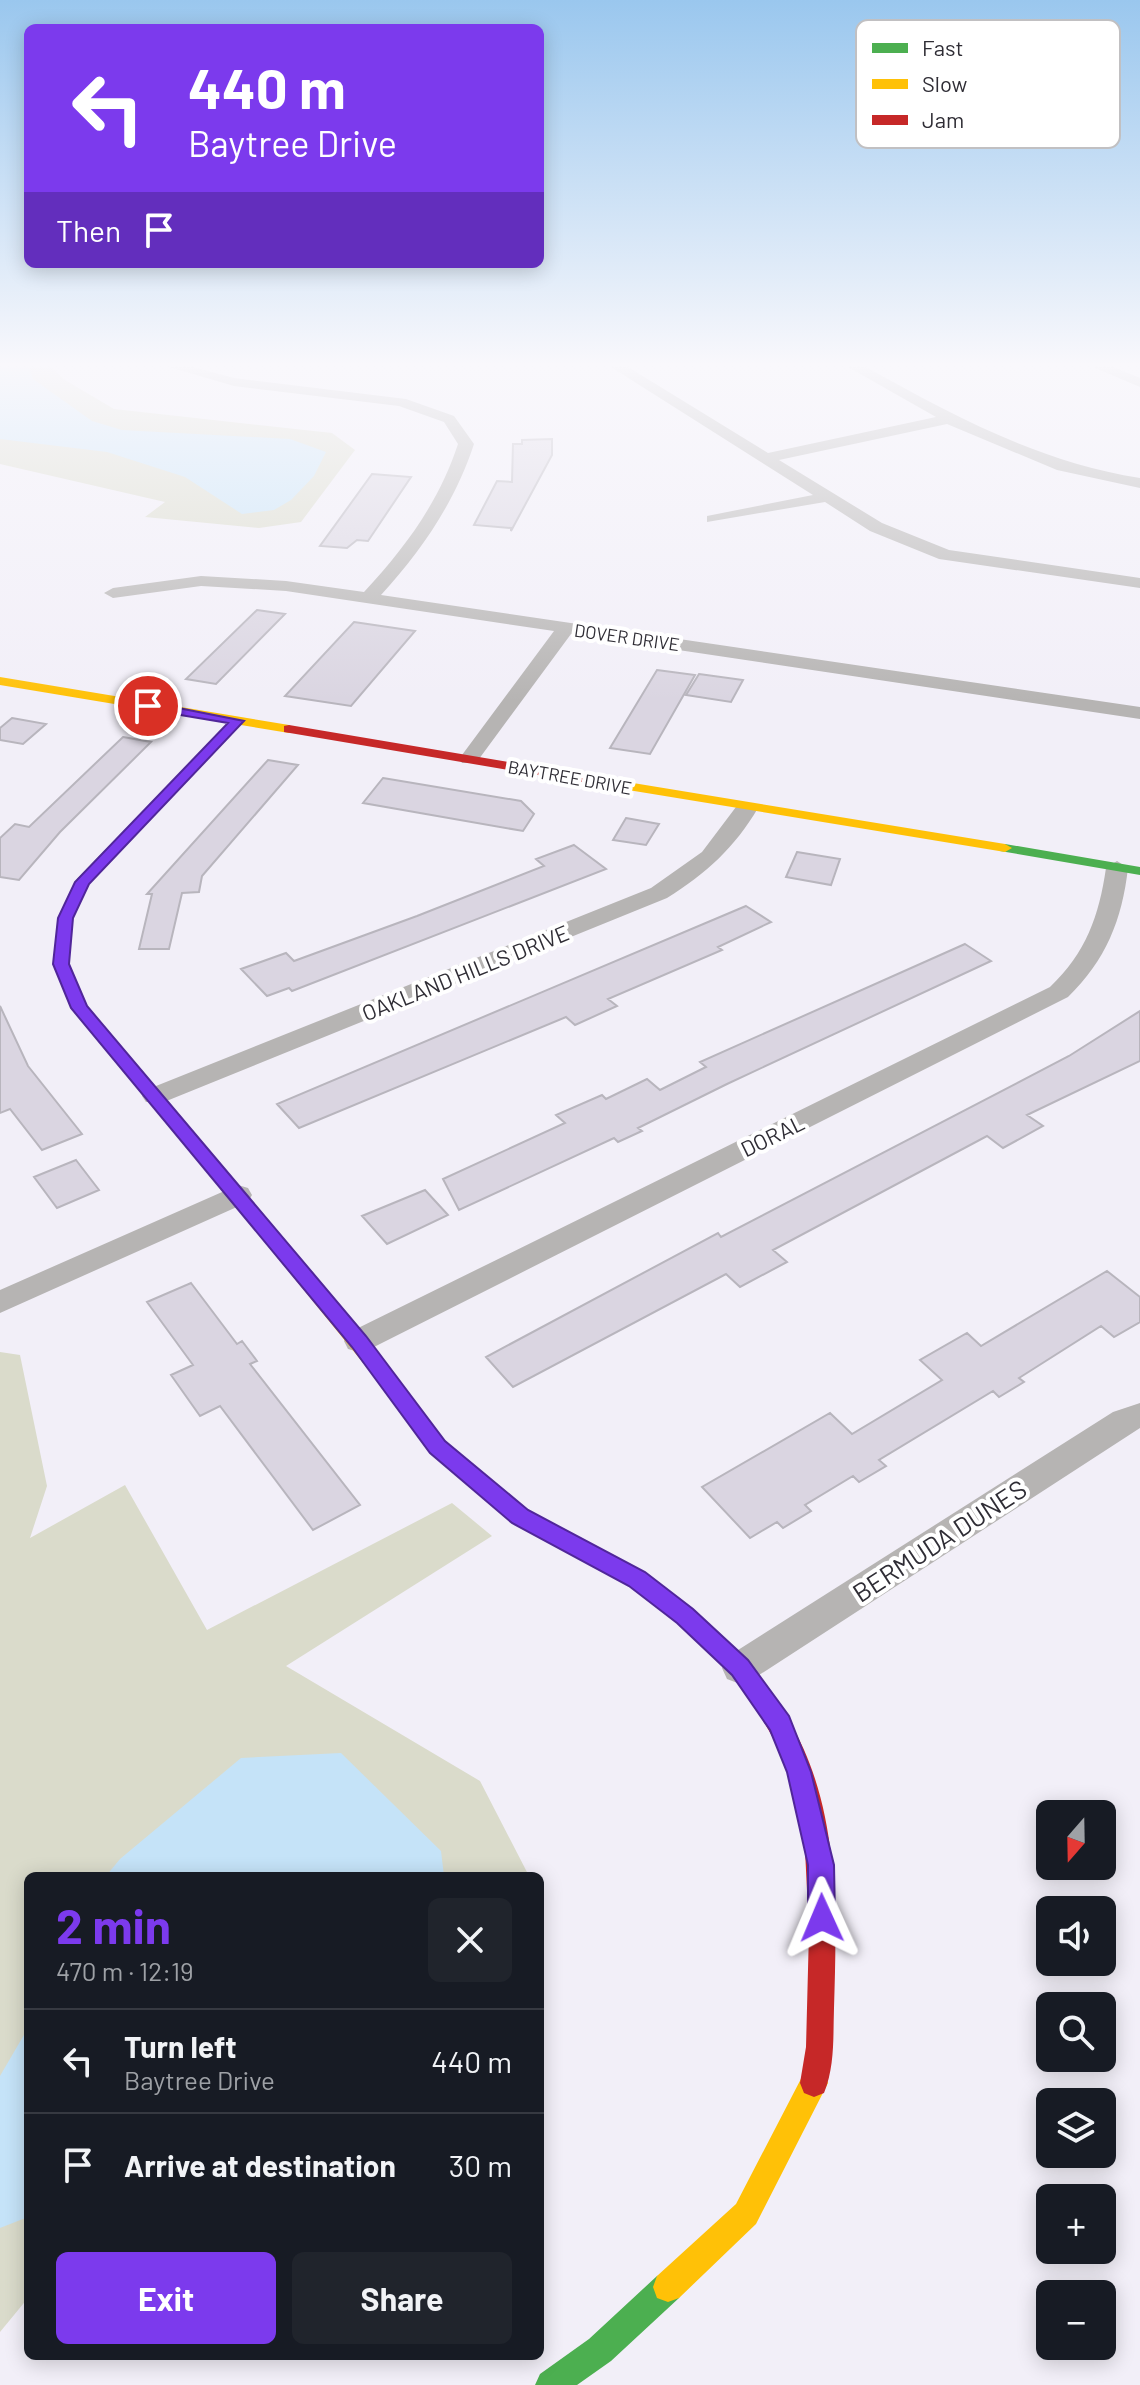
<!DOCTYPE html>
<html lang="en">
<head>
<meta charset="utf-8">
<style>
	:root { --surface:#171b24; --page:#20242c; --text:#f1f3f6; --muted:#9ea1a6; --line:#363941; --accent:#7c3aed }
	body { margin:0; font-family:Barlow,sans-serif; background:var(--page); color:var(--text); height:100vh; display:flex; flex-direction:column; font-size:30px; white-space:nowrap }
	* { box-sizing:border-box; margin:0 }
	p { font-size:26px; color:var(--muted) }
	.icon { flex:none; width:44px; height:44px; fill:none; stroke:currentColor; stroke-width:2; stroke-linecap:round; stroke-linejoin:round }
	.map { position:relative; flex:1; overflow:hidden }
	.panel { position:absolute; left:24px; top:1872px; width:520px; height:488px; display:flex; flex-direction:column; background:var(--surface); border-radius:12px; box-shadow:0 4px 20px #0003 }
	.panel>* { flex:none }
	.hud { position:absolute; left:24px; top:24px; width:520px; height:244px; border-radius:12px; box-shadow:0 4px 20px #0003; background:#7c3aed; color:#fff; overflow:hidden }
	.needle { width:52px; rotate:200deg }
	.buttons { position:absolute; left:1036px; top:1800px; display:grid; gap:16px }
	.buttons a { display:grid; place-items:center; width:80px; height:80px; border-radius:12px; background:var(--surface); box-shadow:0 4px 20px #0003; font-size:40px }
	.pin { position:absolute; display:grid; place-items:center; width:68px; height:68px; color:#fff; margin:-34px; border:4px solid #fff; border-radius:50%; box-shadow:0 2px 8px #0007 }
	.me { position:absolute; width:88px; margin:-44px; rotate:359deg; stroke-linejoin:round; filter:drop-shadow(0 0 6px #0008) }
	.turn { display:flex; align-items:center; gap:28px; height:168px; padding:0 32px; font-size:36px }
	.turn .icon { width:104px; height:104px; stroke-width:2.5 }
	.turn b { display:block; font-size:56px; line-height:68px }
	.then { display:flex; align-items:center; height:76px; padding:0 32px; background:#0003; gap:16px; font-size:30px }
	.round { display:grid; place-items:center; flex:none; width:84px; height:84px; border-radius:12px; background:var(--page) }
	.head { display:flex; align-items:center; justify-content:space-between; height:136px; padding:0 32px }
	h1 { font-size:48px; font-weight:700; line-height:60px; color:var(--accent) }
	.action { display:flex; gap:16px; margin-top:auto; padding:16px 32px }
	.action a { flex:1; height:92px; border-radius:12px; background:var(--accent); color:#fff; font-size:32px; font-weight:700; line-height:92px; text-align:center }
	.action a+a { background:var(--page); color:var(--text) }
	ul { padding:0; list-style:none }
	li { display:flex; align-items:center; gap:24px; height:104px; padding:0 32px; border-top:2px solid var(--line) }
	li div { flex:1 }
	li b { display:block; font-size:30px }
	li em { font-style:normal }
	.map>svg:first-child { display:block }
	.green { fill:#dadbcb }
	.water { fill:#c5e3f8 }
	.building { fill:#dad5e1; stroke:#b8b5bd; stroke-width:2 }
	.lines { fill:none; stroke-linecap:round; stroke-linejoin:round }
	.street { fill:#b6b4b3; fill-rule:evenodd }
	.fast { fill:#4caf50; fill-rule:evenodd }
	.slow { fill:#ffc107; fill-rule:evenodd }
	.jam { fill:#c62828; fill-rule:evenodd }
	.route { fill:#7c3aed; stroke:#51269a; stroke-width:2 }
	.labels { text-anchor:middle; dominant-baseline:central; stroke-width:8; stroke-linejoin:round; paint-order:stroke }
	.far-street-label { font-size:18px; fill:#2f2d35; stroke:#fff }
	.street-label { font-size:22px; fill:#2f2d35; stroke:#fff }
	.near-street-label { font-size:26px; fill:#2f2d35; stroke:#fff }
	.key { fill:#fff; stroke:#c1c0c2; stroke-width:2 }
	.key-label { font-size:22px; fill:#2f2d35 }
</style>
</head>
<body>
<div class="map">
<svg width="1140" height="2385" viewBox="0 0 1140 2385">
	<rect width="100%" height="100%" fill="#f2eff8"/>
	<!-- green -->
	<path class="green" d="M0 367H51L65 380 114 409 332 433 355 450 301 522 259 528 145 517 165 502 0 464Z
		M0 1352 20 1355 47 1486 30 1538 125 1485 207 1630 452 1503 492 1536 286 1666 480 1781 529 1876H28V2298L0 2332Z"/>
	<!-- water -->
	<path class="water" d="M0 367H29L33 379 92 421 122 430 290 439 326 452 314 476 291 500 274 510 242 514 185 477 107 452 0 439Z
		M341 1753 441 1851 444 1876H106L120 1859 241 1758Z
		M28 2028V2217L0 2228V2076Z"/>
	<!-- building -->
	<path class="building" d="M552 439V455L511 531V528L474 525 497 481 512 482 513 444H522V440Z
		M372 474 411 477 368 541 357 540 347 548 320 546Z
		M257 610 285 614 216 684 186 679Z
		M354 622 415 631 351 706 285 696Z
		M657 670 695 675 650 754 610 748Z
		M699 674 743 680 731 702 686 695Z
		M12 718 46 724 23 744 0 740V728Z
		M123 737 151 742 60 832 19 880 0 877V838L15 824 29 827Z
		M268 760 298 765 202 876 199 892 182 893 169 949H139L152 894H147Z
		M383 778 521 801 534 814 523 831 363 803Z
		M626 818 659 824 646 845 613 840Z
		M574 845 606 869 292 991 289 988 267 996 241 969 286 953 294 961 417 916 544 866 536 859Z
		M797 852 840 859 831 885 786 877Z
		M746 906 771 922 718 947 722 950 608 999 617 1006 575 1025 566 1017 299 1128 277 1104Z
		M965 944 991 961 727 1084 638 1128 642 1131 618 1142 614 1138 459 1210 443 1179 565 1123 556 1115 602 1095 606 1099 647 1079 660 1090 706 1067 700 1062Z
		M0 1006 28 1066 82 1134 42 1150 10 1109 0 1113Z
		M1140 1011V1061L1027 1115 1043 1126 1003 1148 987 1136 773 1250 787 1262 740 1287 726 1274 513 1387 486 1357 718 1233 721 1237 1069 1056Z
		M76 1160 99 1190 57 1208 34 1177Z
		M425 1190 448 1215 387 1244 362 1216Z
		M1107 1271 1140 1297V1322L1114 1337 1101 1326 1019 1378 1024 1382 999 1397 993 1391 879 1460 886 1466 859 1482 853 1476 805 1505 811 1511 783 1528 777 1522 750 1538 702 1487 830 1413 852 1434 942 1380 920 1360 967 1333 981 1346Z
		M191 1283 237 1344 242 1341 257 1361 250 1364 360 1505 313 1530 220 1406 200 1416 171 1375 193 1365 147 1302Z"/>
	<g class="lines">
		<!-- street -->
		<path class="street" d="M169 367H193L234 378 406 399 454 416 474 444C455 502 422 550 381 595L1140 707V719L571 634 476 763H462L459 759 462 755 554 631 286 591 201 586 113 598 104 593 113 588 201 576 286 581 364 592C405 548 439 502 458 444L444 422 399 406 234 386Z
			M611 367H628L768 453 936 417 848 367H866C954 416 1039 462 1140 478V488L1057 470 947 424 779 460 882 523 949 550 1140 578V588L939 559 870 531 825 502 707 522V516L813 495Z
			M1093 367H1113L1140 378V387Z
			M747 802 758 808C735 847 706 874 667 898L164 1102H146L142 1096 146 1090 651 888 702 852 739 803Z
			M1117 861 1128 868C1122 920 1106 960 1068 997L370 1349 359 1352 348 1349 344 1341 348 1333 1050 987C1086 953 1099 916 1106 868Z
			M238 1185 248 1188 252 1195 248 1202 0 1313V1290Z
			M1140 1403V1428L753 1679 740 1684 727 1679 722 1668 727 1657 1113 1412Z"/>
		<!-- fast -->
		<path class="fast" d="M233 718 244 721 89 884 73 918 69 964 86 1007 232 1179 235 1183 232 1187H220L73 1011 53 964 59 918 77 879Z
			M1005 844 1140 867V875L1000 851V845Z
			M384 1367 391 1370 444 1441 528 1510 645 1572 693 1609 748 1661 777 1703 773 1710 765 1714 757 1710 732 1675 677 1623 629 1586 512 1522 430 1453 374 1375 377 1370Z
			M668 2272 679 2276 683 2287 679 2298 611 2361 577 2385H535L540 2374 589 2339 657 2276Z"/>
		<!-- slow -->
		<path class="slow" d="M0 677 289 725 295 729 289 733 0 685Z
			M627 782 1005 844 1012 848 1005 852 622 789 620 786Z
			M226 1177 232 1179 391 1370 394 1375 391 1380H377L220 1187 217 1183 220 1179Z
			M814 2069 824 2073 828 2083 756 2224 679 2298 668 2302 657 2298 653 2287 657 2276 736 2204 804 2073Z"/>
		<!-- jam -->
		<path class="jam" d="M289 725 627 782 634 786 627 790 284 732V726Z
			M765 1692C777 1697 781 1709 788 1719 840 1805 837 1912 834 2008 833 2037 835 2066 824 2093L814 2097 804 2093 800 2083 806 2047 809 1931 805 1850 788 1773 776 1743 753 1703 757 1696Z"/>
	</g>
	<!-- sky -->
	<linearGradient id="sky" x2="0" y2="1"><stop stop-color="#9ac7ee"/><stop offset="0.52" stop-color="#f9f8fc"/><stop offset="1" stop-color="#f9f8fc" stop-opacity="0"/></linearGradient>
	<rect width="1140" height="701" fill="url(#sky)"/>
	<!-- route -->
	<path class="route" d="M148 702 244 721 89 884 73 918 69 964 87 1006 366 1336 445 1441 528 1510 645 1572 693 1609 748 1660 789 1716 811 1772 834 1865 835 1918 831 1927 822 1931 812 1927 808 1918V1865L787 1772 770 1730 732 1675 677 1623 629 1586 512 1523 430 1453 352 1347 71 1008 53 964 58 918 75 882 228 723 144 709V703Z"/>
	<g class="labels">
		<!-- far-street labels -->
		<g class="far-street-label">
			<text transform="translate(627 637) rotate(8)">DOVER DRIVE</text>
			<text transform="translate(570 777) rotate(10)">BAYTREE DRIVE</text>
		</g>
		<!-- street labels -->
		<g class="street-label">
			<text transform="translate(465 972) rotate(-22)">OAKLAND HILLS DRIVE</text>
			<text transform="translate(772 1135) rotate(-26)">DORAL</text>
		</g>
		<!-- near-street labels -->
		<g class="near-street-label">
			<text transform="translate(939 1540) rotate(-33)">BERMUDA DUNES</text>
		</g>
	</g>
	<!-- legend -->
	<rect x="856" y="20" width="264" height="128" rx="12" class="key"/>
	<rect x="872" y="43" width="36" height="10" fill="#4caf50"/>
	<rect x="872" y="79" width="36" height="10" fill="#ffc107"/>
	<rect x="872" y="115" width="36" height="10" fill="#c62828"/>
	<g class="key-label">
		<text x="922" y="56">Fast</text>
		<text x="922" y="92">Slow</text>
		<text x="922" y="128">Jam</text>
	</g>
</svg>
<div class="buttons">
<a><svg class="needle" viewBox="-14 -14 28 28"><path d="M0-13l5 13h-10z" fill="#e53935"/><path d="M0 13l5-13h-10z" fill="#9ea1a6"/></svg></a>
<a><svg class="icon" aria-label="sound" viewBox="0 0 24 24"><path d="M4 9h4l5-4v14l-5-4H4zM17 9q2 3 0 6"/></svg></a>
<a><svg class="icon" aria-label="search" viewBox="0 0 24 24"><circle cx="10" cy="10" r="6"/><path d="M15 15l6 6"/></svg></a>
<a><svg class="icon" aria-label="layers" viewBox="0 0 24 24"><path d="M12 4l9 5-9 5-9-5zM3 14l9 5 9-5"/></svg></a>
<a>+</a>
<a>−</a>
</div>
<div class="pin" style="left:148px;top:706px;background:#d93025"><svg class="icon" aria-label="arrive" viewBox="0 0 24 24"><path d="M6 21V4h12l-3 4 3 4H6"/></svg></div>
<svg class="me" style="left:822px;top:1918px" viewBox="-20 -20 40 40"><path d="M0-17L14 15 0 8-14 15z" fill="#7c3aed" stroke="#fff" stroke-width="4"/></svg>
<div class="hud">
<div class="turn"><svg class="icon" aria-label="left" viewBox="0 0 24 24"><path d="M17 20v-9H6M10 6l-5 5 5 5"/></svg><div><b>440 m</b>Baytree Drive</div></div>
<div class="then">Then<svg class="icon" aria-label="arrive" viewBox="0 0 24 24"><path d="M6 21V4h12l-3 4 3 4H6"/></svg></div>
</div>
<section class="panel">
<div class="head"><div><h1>2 min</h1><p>470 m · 12:19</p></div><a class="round"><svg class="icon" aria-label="close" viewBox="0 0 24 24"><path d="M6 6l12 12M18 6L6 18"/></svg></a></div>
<ul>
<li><svg class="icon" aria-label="left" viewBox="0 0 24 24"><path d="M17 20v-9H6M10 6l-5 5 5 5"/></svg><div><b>Turn left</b><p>Baytree Drive</p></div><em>440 m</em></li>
<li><svg class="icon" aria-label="arrive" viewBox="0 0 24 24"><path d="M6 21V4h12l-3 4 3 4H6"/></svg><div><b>Arrive at destination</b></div><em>30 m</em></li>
</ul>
<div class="action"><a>Exit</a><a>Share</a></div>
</section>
</div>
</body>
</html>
